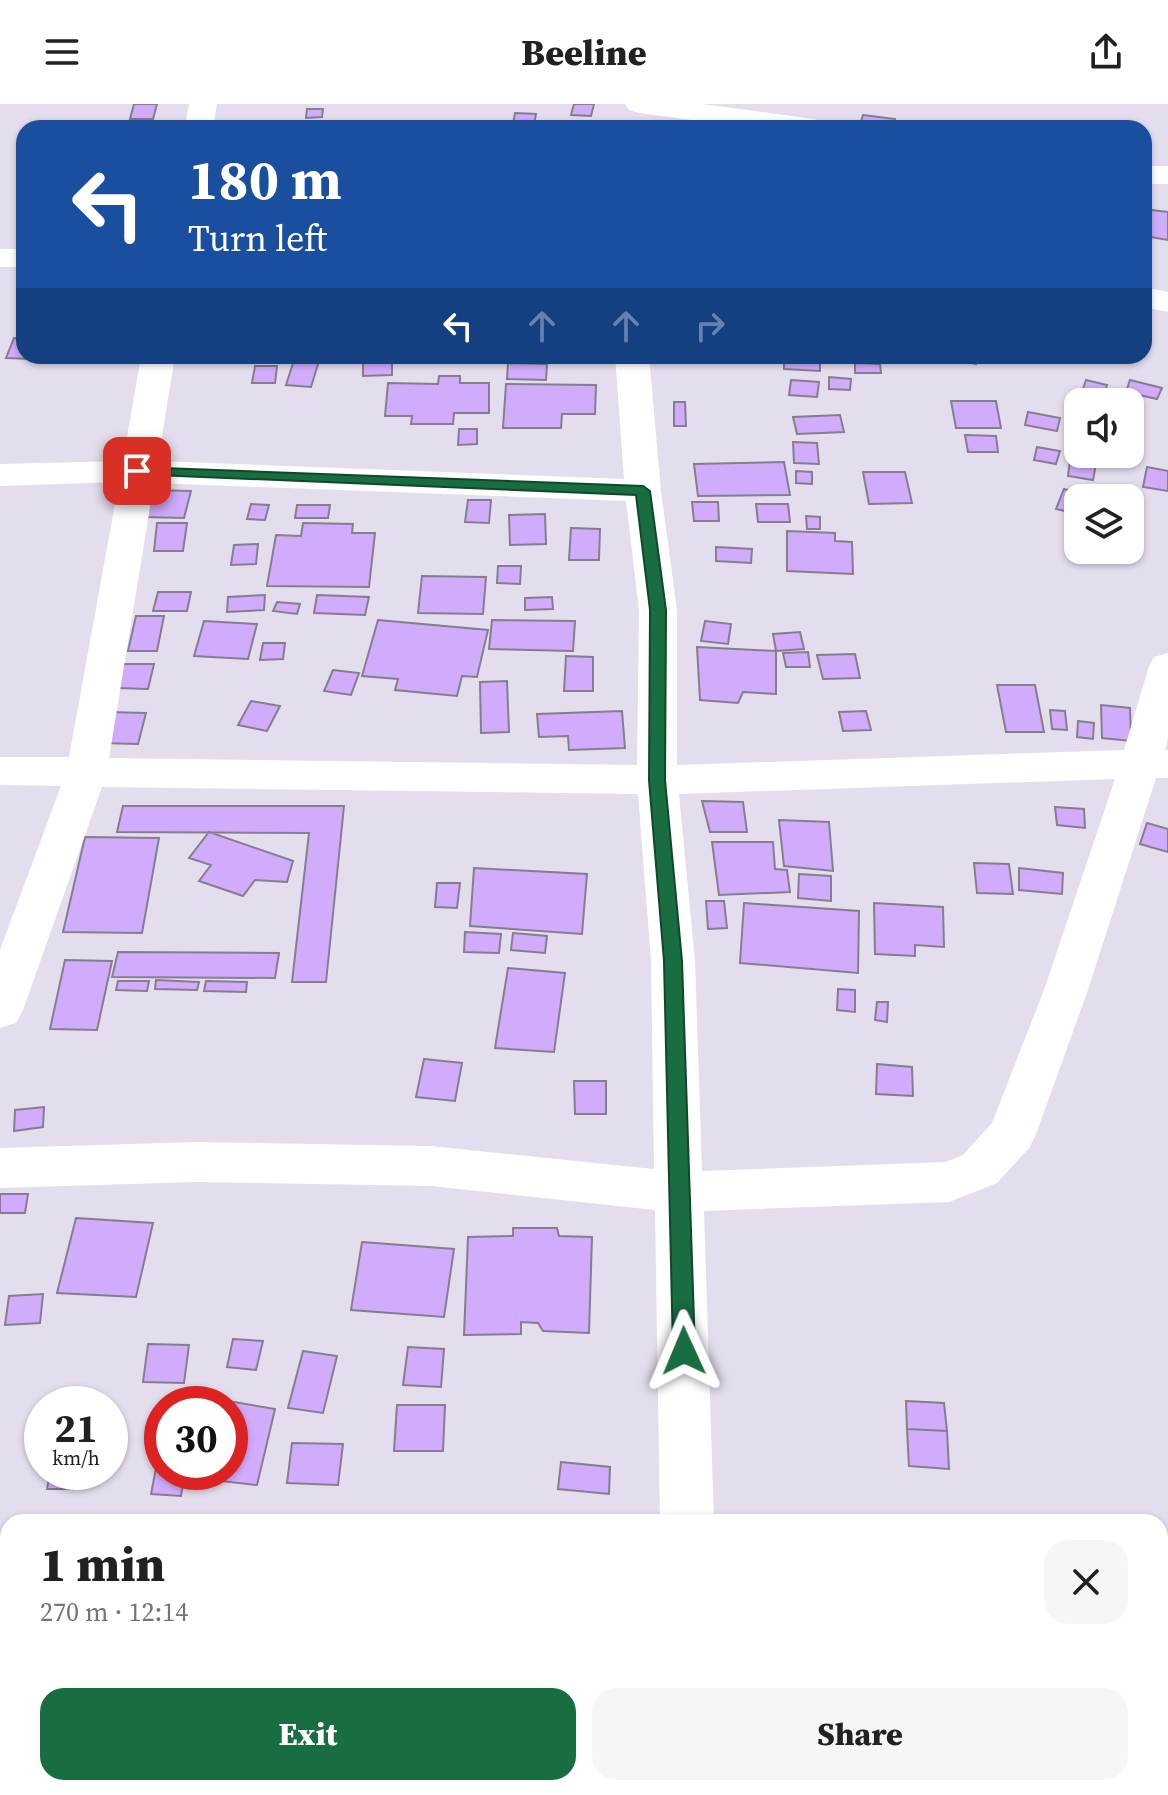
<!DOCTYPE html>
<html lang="en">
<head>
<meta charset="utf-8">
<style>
	:root { --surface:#fff; --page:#f6f6f6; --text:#202124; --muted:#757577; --accent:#186e41 }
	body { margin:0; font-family:"Source Serif 4",serif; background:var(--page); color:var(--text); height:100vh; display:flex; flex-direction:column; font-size:30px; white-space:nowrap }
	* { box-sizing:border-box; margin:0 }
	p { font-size:26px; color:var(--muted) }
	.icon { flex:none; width:44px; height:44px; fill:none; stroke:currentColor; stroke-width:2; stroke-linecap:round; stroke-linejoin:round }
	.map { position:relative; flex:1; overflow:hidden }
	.side { position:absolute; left:0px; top:1410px; width:1168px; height:282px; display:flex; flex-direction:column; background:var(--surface); border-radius:24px 24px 0 0; box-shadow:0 2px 6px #0004 }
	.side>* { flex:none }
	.guide { position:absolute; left:16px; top:16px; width:1136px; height:244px; border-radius:24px; box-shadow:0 2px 6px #0004; background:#1a4fa0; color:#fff; overflow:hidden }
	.buttons { position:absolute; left:1064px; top:284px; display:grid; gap:16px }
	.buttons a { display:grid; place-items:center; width:80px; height:80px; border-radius:16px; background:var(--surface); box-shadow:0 2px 6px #0004; font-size:40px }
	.speed { position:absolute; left:24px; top:1282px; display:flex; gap:16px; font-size:40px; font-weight:700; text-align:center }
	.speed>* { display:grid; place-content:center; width:104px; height:104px; border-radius:50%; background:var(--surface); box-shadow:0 2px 6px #0004; line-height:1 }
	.speed small { font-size:20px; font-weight:400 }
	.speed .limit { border:12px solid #d22; background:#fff; color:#111 }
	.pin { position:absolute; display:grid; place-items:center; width:68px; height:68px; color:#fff; margin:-34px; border-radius:16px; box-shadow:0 4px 12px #0006 }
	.me { position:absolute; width:88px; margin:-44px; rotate:359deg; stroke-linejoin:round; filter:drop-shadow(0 0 6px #0008) }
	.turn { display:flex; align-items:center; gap:28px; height:168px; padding:0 40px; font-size:36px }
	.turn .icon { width:104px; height:104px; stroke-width:2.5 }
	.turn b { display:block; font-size:56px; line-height:68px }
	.lanes { display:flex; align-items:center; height:76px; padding:0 40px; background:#0003; justify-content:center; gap:40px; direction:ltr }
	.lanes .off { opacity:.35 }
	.round { display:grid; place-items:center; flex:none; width:84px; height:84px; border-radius:24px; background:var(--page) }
	.headline { display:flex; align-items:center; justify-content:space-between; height:136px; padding:0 40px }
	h1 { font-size:48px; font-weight:800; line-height:60px }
	.primary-button { display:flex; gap:16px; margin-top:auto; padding:16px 40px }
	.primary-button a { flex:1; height:92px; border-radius:24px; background:var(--accent); color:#fff; font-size:32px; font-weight:800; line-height:92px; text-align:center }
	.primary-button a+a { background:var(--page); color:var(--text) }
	header { display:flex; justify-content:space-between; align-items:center; height:104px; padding:0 40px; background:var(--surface); font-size:36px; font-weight:800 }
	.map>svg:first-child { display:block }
	.building { fill:#d1acfd; stroke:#857e8d; stroke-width:2 }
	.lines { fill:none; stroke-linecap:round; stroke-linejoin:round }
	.street { fill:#fff; fill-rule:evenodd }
	.route { fill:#186e41; stroke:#10482a; stroke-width:2 }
</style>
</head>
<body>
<header><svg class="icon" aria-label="menu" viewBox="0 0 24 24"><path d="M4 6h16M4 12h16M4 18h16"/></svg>Beeline<svg class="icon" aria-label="share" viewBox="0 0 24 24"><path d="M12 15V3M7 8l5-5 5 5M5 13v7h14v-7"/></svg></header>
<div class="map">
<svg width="1168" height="1691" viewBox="0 0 1168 1691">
	<rect width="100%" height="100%" fill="#e4dded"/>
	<!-- building -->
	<path class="building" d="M134 0H157L153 15H130Z
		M574 0H594L591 12 571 11Z
		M307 5H323L322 13 306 14Z
		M515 9 536 10 534 21 513 20Z
		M863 11 895 15 893 24 860 21Z
		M1144 105 1168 108V136L1144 132Z
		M14 234 24 235V252H34L33 255 6 254Z
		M784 252H820V267L784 265Z
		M945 252H979L976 260Z
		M392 254V271L363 272V255Z
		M294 256 319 257 311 283 286 281Z
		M508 259 547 260 546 276 507 275Z
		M855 259 880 260 881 269H855Z
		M255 262H277L275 279H252Z
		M439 272H460V279H489V309H454L453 320H411L412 312H385L388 279 438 280Z
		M829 273 851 275 850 286 829 285Z
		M791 276 819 278 817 293 789 291Z
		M1086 276 1107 281 1103 295 1081 291Z
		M1130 276 1162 284 1157 295 1126 288Z
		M506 280 596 281 595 310H562L561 324H503Z
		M951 297H996L1001 324H956Z
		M674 298H685L686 322H674Z
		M1028 308 1060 314 1057 327 1025 321Z
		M840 311 844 328 797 330 793 313Z
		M459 325H477V340L458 341Z
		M965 331 996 332 998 348H968Z
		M793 338 817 339 819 360 794 359Z
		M1037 343 1060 347 1056 360 1034 356Z
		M1098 350H1125L1123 359 1097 354Z
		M1070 356 1096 360 1093 376 1068 372Z
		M784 358 790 391 698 392 694 360Z
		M1147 363 1168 367V387L1143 383Z
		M796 367 812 368V380L796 379Z
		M863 368H905L912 399 869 400Z
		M1064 385 1105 394H1078V410L1056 405Z
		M151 386 191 387 184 414 143 413Z
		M468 396H491L489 419 465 418Z
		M692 398H718L719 417H694Z
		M251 400 269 401 265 416 247 415Z
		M756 400H788L790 418H758Z
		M297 401H330L328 414H295Z
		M545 410 546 440 510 441 509 411Z
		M806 412 820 413V425H807Z
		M157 419H187L183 447H154Z
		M303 419 353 420 352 429H375L369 483 267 482 276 431 301 432Z
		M571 424 600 425 599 456H569Z
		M787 427 835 429V437L852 438 853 470 787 467Z
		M258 440 256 460 231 461 234 441Z
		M716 443 752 445 751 459 716 457Z
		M498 462H521L520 480 497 479Z
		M422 472 486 473 483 510 418 509Z
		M158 488H191L187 507H153Z
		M265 491 264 506 227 508 228 493Z
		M317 491 369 493 365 511 314 509Z
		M552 493 553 505 525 506V494Z
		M277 498 300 500 297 510 273 507Z
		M136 512H164L157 547H128Z
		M378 516 488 526 477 573 462 572 457 592 395 586 398 575 362 572Z
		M492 516 575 517 573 547 489 545Z
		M204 517 257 520 248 555 194 552Z
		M705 517 731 520 728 540 701 537Z
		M800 528 804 545 776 547 773 530Z
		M263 539H285L283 555 260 556Z
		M697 543 776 547V590L743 588 738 599 700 596Z
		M808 548 810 563H786L783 549Z
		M855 550 860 574 823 575 817 551Z
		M566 552 593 553V587H564Z
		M124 560H154L148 585 117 584Z
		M333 566 359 569 351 591 324 587Z
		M507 577 509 628 481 629 480 578Z
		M997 581H1035L1044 628H1006Z
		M251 597 280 602 267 627 238 621Z
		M1101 601 1130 604 1131 637 1102 634Z
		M1050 606 1065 607 1067 626 1052 625Z
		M622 607 625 644 569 646 568 632 539 633 537 610Z
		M866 607 871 626 843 627 839 608Z
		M108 608 146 609 138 640 100 639Z
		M1078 617 1094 619 1093 635 1077 633Z
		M702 697 743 698 747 728H710Z
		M123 702H344L326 878H292L309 729 117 728Z
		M1055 703 1084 705 1085 724 1057 721Z
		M779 716 829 718 833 767 784 762Z
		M1147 719 1168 725V748L1140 740Z
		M209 728 293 757 287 778 255 776 243 792 199 777 211 761 189 754Z
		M85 733 159 734 142 829 63 828Z
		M712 738H773L775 765 787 766 790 788 719 791Z
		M974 759 1009 760 1013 790 977 789Z
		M474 764 587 770 582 830 470 822Z
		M1019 764 1063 769 1062 790 1019 786Z
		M799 770 831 772V797L798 794Z
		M437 779H460L457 804 435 803Z
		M706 797H724L727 824 708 825Z
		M744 799 859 807 858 869 740 859Z
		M874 799 943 803 944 843 915 841V852L875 850Z
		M465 828 501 830 499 849 464 848Z
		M513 829 547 832 545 849 511 846Z
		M118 848 279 849 275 874 112 873Z
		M65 856 112 857 97 926 50 925Z
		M508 864 565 869 554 948 495 944Z
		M156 876 199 878 197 886 155 885Z
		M118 877H149L147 887 116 886Z
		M206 877 247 878 246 888 204 887Z
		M838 885 855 886V908L837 906Z
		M877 898H888L887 918 875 916Z
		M424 955 462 959 455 997 416 993Z
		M877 960 912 963 913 992 876 990Z
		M574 977H606V1010H575Z
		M44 1003 43 1023 14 1027 15 1006Z
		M0 1090H28L25 1109H0Z
		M76 1114 153 1119 136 1193 57 1189Z
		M513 1124H557L559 1132 592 1133 589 1229 543 1227 538 1219 521 1218V1230L464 1231 468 1133 513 1132Z
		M362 1138 454 1145 444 1213 351 1206Z
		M43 1190 40 1219 5 1221 9 1192Z
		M233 1235 263 1237 256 1266 227 1263Z
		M148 1240 189 1241 184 1279 143 1278Z
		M408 1243 444 1245 441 1283 403 1281Z
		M303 1247 337 1252 323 1309 288 1304Z
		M228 1297 275 1305 257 1381 212 1376 214 1368H230Z
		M906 1297 944 1299 947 1327 907 1325Z
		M397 1301H445L443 1347H394Z
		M907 1325 947 1327 949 1365 909 1362Z
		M292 1339 343 1340 338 1381 287 1379Z
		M561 1358 610 1363 609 1390 558 1385Z
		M156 1364H162V1368H185L181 1392 151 1390Z
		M50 1368H78L75 1385H47Z
		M1 1601 8 1602V1648L0 1647Z
		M962 1684H1129V1691H962Z"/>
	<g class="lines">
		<!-- street -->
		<path class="street" d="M189 0H217L213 24H185Z
			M625 0H702L814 15 824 18 828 24H751L639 9 629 6Z
			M1144 62H1168V80H1144Z
			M0 145H24V163H0Z
			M1144 183 1168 188V208L1144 203Z
			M141 252H175L158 357 624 375 615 252H649L661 387 677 506V661L1124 646 1149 562 1154 553 1168 549V634L1165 646H1168V674H1156L1088 886 1036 1030 1029 1044 997 1079 949 1098 704 1107 714 1418H660L655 1106 431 1082 195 1078 0 1084V1044L195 1038 431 1042 654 1065 651 857 638 690 102 683 23 906 16 919 0 924V846L61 682 0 681V653H69L119 378 0 382V360L123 357ZM154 379 626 397 639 506 637 661 109 654ZM1115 675 1044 886 992 1019 963 1051 946 1058 702 1067 695 857 679 690Z
			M0 1441H8V1495H0Z
			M663 1684H723L724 1691H664Z"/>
	</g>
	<!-- route -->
	<path class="route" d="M137 363 643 382 650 387 666 506 665 676 682 857 695 1247 692 1254 684 1256 676 1254 673 1247 664 857 649 676 650 506 636 391 132 370V364Z"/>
</svg>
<div class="buttons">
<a><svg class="icon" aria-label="sound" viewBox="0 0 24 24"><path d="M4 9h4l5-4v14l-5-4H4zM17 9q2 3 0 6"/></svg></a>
<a><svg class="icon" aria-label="layers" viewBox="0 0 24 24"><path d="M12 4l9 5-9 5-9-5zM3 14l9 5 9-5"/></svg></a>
</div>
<div class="speed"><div>21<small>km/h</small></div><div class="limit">30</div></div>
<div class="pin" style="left:137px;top:367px;background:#d93025"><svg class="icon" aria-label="arrive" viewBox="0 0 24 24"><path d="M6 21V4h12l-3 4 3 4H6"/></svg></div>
<svg class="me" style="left:684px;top:1247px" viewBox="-20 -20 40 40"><path d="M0-17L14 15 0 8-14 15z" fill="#186e41" stroke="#fff" stroke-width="4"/></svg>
<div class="guide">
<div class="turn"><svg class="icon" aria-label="left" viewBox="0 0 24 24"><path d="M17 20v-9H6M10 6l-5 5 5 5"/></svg><div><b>180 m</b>Turn left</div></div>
<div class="lanes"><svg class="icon" aria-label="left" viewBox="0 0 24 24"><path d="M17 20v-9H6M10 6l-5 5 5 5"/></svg><svg class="icon off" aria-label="ahead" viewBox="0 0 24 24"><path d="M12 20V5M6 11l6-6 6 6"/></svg><svg class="icon off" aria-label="ahead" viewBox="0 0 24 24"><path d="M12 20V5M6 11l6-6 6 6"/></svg><svg class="icon off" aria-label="right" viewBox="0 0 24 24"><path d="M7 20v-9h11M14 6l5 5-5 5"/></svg></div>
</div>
<section class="side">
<div class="headline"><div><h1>1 min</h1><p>270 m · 12:14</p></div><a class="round"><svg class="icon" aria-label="close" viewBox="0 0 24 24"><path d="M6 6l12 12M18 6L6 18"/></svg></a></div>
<div class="primary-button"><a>Exit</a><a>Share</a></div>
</section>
</div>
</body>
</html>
